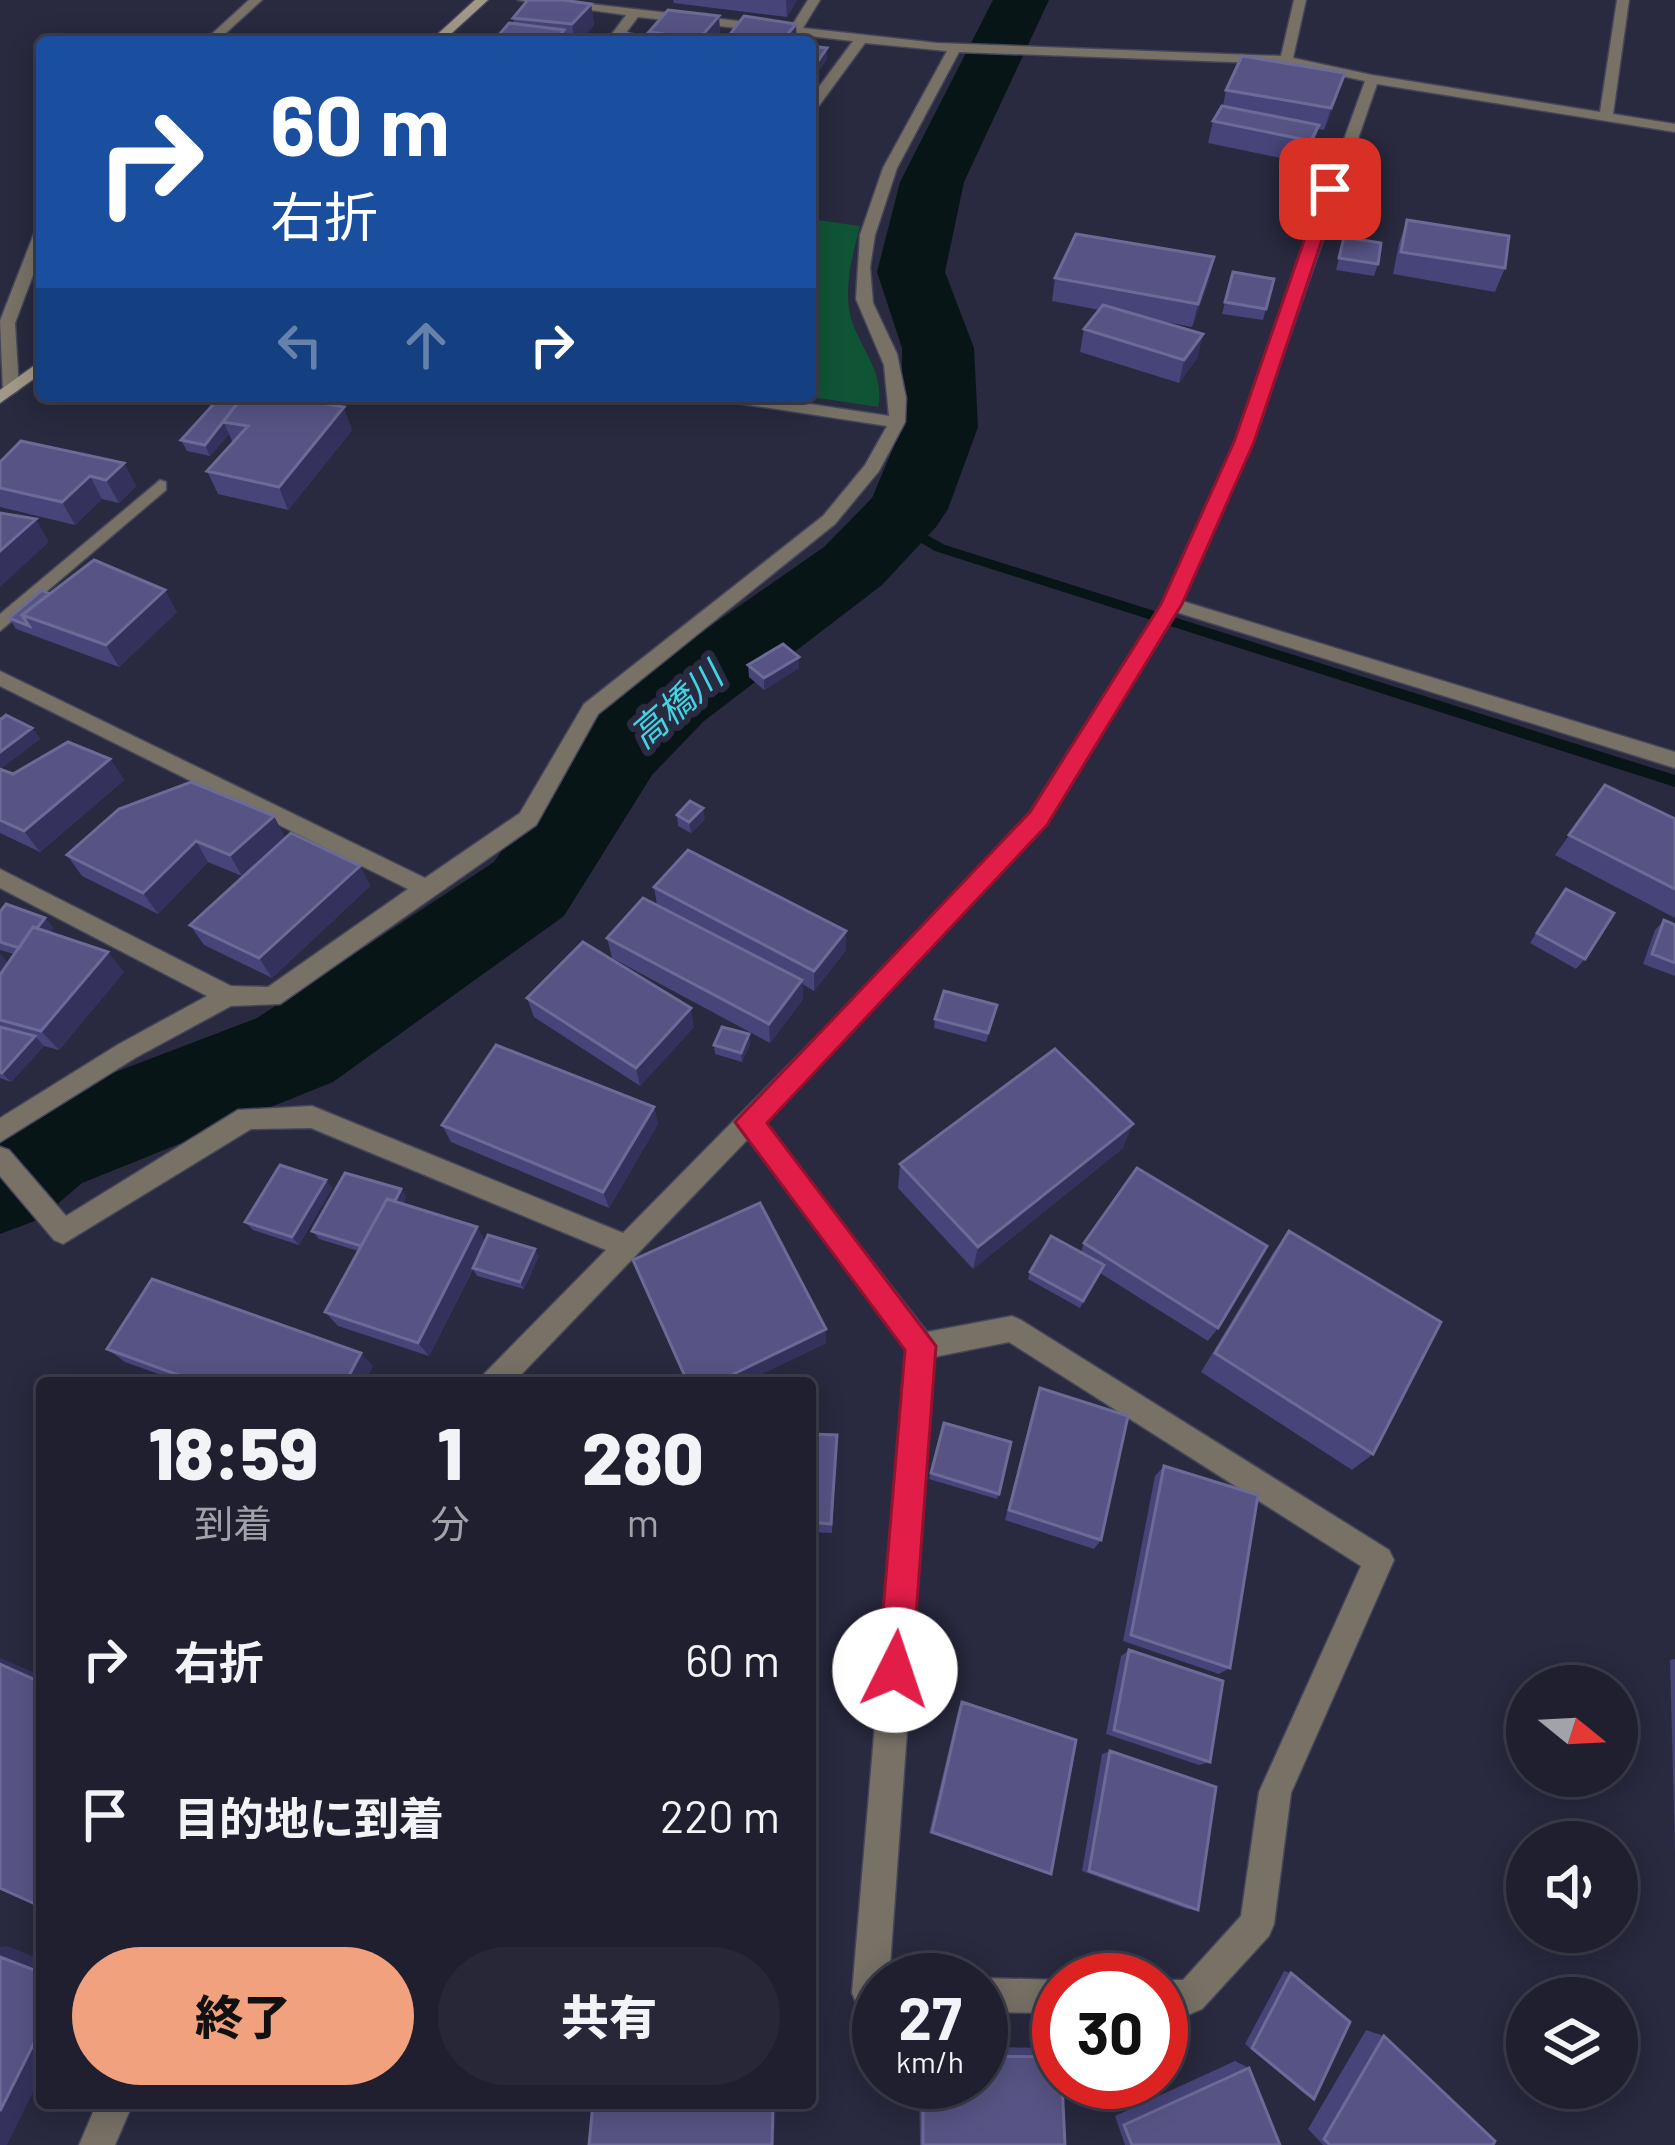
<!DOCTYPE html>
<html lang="ja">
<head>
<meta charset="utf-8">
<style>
	:root { --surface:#1f1f2f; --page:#272737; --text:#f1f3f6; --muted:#a1a2aa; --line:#3c3d4b; --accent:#f1a17d }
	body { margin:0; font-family:Barlow,"Noto Sans JP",sans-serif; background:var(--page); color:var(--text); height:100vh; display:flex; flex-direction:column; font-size:45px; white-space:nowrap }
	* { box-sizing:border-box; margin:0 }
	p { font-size:39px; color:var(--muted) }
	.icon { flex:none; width:66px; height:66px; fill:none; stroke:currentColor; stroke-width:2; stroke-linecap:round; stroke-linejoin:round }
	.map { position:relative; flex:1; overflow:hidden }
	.panel { position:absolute; left:36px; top:1377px; width:780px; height:732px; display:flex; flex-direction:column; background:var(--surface); border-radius:12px; box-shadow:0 6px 30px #0003,0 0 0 3px var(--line) }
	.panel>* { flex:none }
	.banner { position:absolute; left:36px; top:36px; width:780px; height:366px; border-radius:12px; box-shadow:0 6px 30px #0003,0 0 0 3px var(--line); background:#1a4fa0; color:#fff; overflow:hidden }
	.needle { width:78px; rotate:108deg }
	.fabs { position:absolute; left:1506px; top:1665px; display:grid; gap:24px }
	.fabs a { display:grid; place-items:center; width:132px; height:132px; border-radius:50%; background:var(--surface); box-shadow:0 6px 30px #0003,0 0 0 3px var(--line); font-size:60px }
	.speed { position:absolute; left:852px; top:1953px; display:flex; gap:24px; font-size:60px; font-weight:700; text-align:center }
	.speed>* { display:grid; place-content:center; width:156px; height:156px; border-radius:50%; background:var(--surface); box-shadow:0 6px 30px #0003,0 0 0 3px var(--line); line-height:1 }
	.speed small { font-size:30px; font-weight:400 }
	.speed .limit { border:18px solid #d22; background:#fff; color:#111 }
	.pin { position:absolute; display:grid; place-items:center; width:102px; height:102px; color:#fff; margin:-51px; border-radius:24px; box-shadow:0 6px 18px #0006 }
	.me { position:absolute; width:132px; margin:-66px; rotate:4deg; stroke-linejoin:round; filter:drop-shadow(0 0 9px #0008) }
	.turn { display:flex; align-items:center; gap:42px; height:252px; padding:0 36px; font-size:54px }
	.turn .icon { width:156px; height:156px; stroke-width:2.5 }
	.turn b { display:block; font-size:84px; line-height:102px }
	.lanes { display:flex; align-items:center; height:114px; padding:0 36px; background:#0003; justify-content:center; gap:60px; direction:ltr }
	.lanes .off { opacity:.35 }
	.eta { display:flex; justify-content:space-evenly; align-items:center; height:204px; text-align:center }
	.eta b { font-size:72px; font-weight:800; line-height:84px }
	.cta { display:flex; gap:24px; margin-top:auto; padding:24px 36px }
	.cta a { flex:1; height:138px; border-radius:72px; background:var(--accent); color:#111; font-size:48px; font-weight:800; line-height:138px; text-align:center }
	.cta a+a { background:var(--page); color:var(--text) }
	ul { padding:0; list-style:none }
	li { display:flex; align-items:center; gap:36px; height:156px; padding:0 36px }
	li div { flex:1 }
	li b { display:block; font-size:45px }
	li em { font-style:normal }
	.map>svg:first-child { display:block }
	.green { fill:#105436 }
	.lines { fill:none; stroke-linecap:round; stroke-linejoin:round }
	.stream { fill:#081516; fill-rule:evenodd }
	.river { fill:#081516; fill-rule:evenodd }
	.street-casing { stroke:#46465b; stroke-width:3 }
	.secondary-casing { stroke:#46465b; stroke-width:3 }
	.street { fill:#777166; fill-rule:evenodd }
	.secondary { fill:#a19887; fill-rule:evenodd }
	.wall { fill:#464479 }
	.shaded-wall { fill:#34325c }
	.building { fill:#575485; stroke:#6c6a96; stroke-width:3 }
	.route { fill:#e11d48; stroke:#92132f; stroke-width:3 }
	.labels { text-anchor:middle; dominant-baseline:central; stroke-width:12; stroke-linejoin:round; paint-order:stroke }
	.water-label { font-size:36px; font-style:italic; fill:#3fd5e5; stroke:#29293f }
</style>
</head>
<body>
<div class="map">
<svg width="1675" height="2145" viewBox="0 0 1675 2145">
	<rect width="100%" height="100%" fill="#29293f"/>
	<!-- green -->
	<path class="green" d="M810 219 860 226C853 253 844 285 850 314 857 346 886 371 878 407L805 396H810Z"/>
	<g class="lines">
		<!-- stream -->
		<path class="stream" d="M896 518 945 545 1675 775V787L935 551 891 525 889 522Z"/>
		<!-- river -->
		<path class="river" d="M993 0H1049L964 182 945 272 974 348 978 427 948 509 936 527 882 585 704 721 652 775 564 916 333 1082 82 1183 40 1219 0 1234V1116L257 1018 494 862 586 727 640 675 824 547 872 498 902 427V348L877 272 900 182Z"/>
		<defs>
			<path id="street" d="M249 0H262L216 42H203Z
				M518 0H556L791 27 808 0H820L803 28 937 43 1281 56 1294 0H1306L1293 58 1372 75 1600 112 1617 0H1629L1613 114 1675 124V132L1377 84 1253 442 1182 601 1675 752V768L1176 612 1046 824 764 1123 927 1332 1012 1316 1021 1320 1389 1550 1394 1560 1291 1793 1274 1924 1269 1936 1202 2009 1190 2014H1161V1980H1183L1241 1916 1259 1792 1361 1566 1009 1342 934 1357 889 1980H879V2010L857 2005 852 1993 907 1350 748 1139 513 1383H480L484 1374 606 1250 311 1128 251 1129 63 1244 54 1240 0 1176V1147L9 1150 66 1216 238 1110 312 1106 623 1233 878 974 1030 812 1162 604 1235 442 1365 81 1286 64 959 52 897 168 875 235 870 267 873 303 897 354 906 398 905 422 879 471 835 524 598 714 536 825 280 1004 231 1006 135 1058 0 1142V1118L119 1044 207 996 0 888V869L231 986 268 987 408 889 0 686V671L425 878 520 813 584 704 823 516 865 465 887 426 724 401 716 396H757L889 416 884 365 856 299 860 235 883 168 947 51 865 43 815 111 810 112V99L853 41 638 17 619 42H606L626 15Z
				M42 227V251L15 323 19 390 11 395 3 390 0 321 35 231Z
				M160 480 166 482V490L0 631V614Z
				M981 1978 1062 1980 1059 2013 981 2012V1980H976Z
				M97 2103H133L115 2145H79Z"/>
			<path id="secondary" d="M475 0H488L442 42H429Z
				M42 360V373L0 403V390Z"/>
		</defs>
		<!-- street casing -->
		<use href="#street" class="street-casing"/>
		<!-- secondary casing -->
		<use href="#secondary" class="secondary-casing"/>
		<!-- street -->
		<use href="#street" class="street"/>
		<!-- secondary -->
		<use href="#secondary" class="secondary"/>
	</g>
	<!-- wall -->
	<path class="wall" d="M673 0H797L787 17 674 3Z
		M591 4 594 25 579 42H493L514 24 513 18Z
		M719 16 720 37 716 42H615L650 37 649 32Z
		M810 46 827 48V59L818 72 810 71Z
		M1226 90 1338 95 1324 130 1318 129 1313 148 1305 163 1208 143 1213 121 1223 106Z
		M1407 220 1505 268 1495 292 1393 274 1399 243Z
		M1344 237 1378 264 1374 276 1336 270Z
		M1214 257 1209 280 1192 327 1151 319 1203 334 1197 358 1179 383 1080 352 1084 329 1100 310 1052 301 1055 278Z
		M1274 279 1263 320 1222 314 1225 302Z
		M221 396 352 430 288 510 218 494 207 471 233 443 229 434 210 456 187 451 181 440Z
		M0 462 124 463 136 486 119 503 102 499 75 525 0 507Z
		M49 594 177 612 119 667 16 629 9 618Z
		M799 657V668L764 690 749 677 748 665Z
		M0 717 32 728 40 739 0 769 13 774 110 759 124 780 40 852 0 833Z
		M1605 785 1675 819V918L1555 855Z
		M119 809 285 837 242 876 208 862 158 914 82 876 67 855Z
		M677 815 705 819 691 833 678 826Z
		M360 866 370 886 272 978 204 945 190 925Z
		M654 887 846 950 814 991 802 984 803 999 770 1043 612 958 607 938 657 905Z
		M1558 899 1585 959 1576 969 1530 943Z
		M0 912 45 918 53 928 50 933 124 972 59 1050 44 1046 11 1082 0 1078V954L8 963 14 954 0 950Z
		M1664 920 1675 925V976L1643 964 1655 930Z
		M527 998 694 1027 640 1086 534 1017Z
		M995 1014 986 1042 934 1028 935 1019Z
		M750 1044 742 1062 715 1054 714 1045Z
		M654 1107 658 1124 609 1208 451 1142 442 1125Z
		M1123 1148 973 1269 898 1188 900 1164Z
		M326 1180 332 1188 299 1245 253 1230 245 1222Z
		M401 1189 406 1197 403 1204 485 1241 539 1256 524 1289 477 1276 473 1269 429 1356 338 1326 325 1312 358 1251 319 1239 312 1231Z
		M1289 1231 1373 1454 1352 1470 1201 1372 1273 1253Z
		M1084 1243 1218 1328 1208 1341 1100 1273 1080 1308 1028 1279 1030 1272 1081 1252Z
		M633 1260 826 1329V1343L743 1383H687Z
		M107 1349 373 1366 364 1383H184L125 1362Z
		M1040 1388 1101 1540 1094 1549 1005 1520 1035 1401Z
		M944 1423 999 1494 997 1499 929 1479Z
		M810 1434 837 1435 832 1533 810 1532Z
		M1164 1466 1230 1668 1219 1674 1123 1641 1155 1476Z
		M1129 1650 1210 1762 1199 1765 1106 1734 1121 1656Z
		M1675 1659V1851L1670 1660Z
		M962 1702 1051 1874 1045 1873 929 1833 959 1707Z
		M1110 1751 1198 1910 1187 1909 1082 1871 1102 1754Z
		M1284 1971 1291 1973 1314 2099 1306 2095 1245 2044Z
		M1366 2030 1384 2036 1493 2145H1323L1308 2129Z
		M981 2047 1050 2048 1059 2056V2082L1065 2145H920L919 2082H981Z
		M1235 2061 1249 2068 1280 2145H1125L1115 2116Z"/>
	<!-- shaded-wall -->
	<path class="shaded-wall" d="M786 0H797L787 17Z
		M591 4 594 25 579 42H575L572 24Z
		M719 16 720 37 716 42H700L699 39Z
		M796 24 797 42H781Z
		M827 48V59L818 72V61Z
		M1345 73 1338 95 1324 130 1331 108Z
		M1319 125 1313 148 1305 163 1311 141Z
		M1214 257 1209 280 1192 327 1198 304Z
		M1203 334 1197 358 1179 383 1184 360Z
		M344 407 352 430 288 510 279 487Z
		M224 423 229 434 210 456 205 445Z
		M124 463 136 486 119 503 106 480Z
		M90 476 102 499 75 525 62 502Z
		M36 519 49 542 0 587V551Z
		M165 590 177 612 119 667 106 645Z
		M799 657V668L764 690V678Z
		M32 728 40 739 0 769V752Z
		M110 759 124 780 40 852 24 831Z
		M703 808 705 819 691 833 689 822Z
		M274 816 285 837 242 876 230 855Z
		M196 841 208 862 158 914 143 893Z
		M360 866 370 886 272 978 259 958Z
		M45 918 53 928 29 958 20 948Z
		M846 931V950L814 991V971Z
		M108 952 124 972 59 1050 41 1031Z
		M0 954 14 969 0 985Z
		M802 980 803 999 770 1043 769 1024Z
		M691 1008 694 1027 640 1086 636 1068Z
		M749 1034 750 1044 742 1062 741 1053Z
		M35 1036 44 1046 11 1082 2 1073Z
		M654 1107 658 1124 609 1208 603 1192Z
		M1133 1124 1123 1148 973 1269 978 1247Z
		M326 1180 332 1188 299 1245 292 1237Z
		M401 1189 406 1197 375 1256 370 1248Z
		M477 1227 486 1242 429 1356 418 1343Z
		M535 1249 539 1256 524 1289 520 1282Z
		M826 1329V1343L743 1383H715Z
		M361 1353 373 1366 364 1383H345Z
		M0 1658 42 1676V1683L0 1664Z
		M7 1946 42 1960V1973L0 1957V1947Z
		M42 2027V2074L7 2145H0V2111Z
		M773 2103H776L774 2145H772Z"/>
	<!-- building -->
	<path class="building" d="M528 0H563L591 4 572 24 513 18Z
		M668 10 719 16 699 39 649 32Z
		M744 16 796 24 781 42H758L727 38Z
		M509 23 564 30 556 40 568 42H493Z
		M623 33 690 42H615Z
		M810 46 827 48 818 61 810 60Z
		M1242 56 1345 73 1331 108 1226 90Z
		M1222 106 1319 125 1311 141 1213 121Z
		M1407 220 1509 236 1505 268 1401 252Z
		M1076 234 1214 257 1198 304 1055 278Z
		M1344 237 1381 243 1378 264 1339 258Z
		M1233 272 1274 279 1266 309 1225 302Z
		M1103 305 1203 334 1184 360 1084 329Z
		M221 396 242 397 205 445 181 440Z
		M243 396H282L344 407 279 487 207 471 248 426 223 422Z
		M21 441 124 463 106 480 90 476 62 502 0 488V462Z
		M0 513 36 519 0 551Z
		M94 560 165 590 106 645 22 615Z
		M42 590 49 594 22 615 29 626 9 618Z
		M783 644 799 657 764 678 748 665Z
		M6 715 32 728 0 752V720Z
		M68 742 110 759 24 831 0 820V769L13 774Z
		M191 782 274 816 230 855 196 841 143 893 67 855 119 809Z
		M1605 785 1675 819V889L1569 835Z
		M690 801 703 808 689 822 677 815Z
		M291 833 360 866 259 958 190 925Z
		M688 850 846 931 814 971 654 887Z
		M1566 889 1614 913 1585 959 1537 933Z
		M643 898 802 980 769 1024 607 938Z
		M6 904 45 918 37 928 33 927 19 948 0 942V912Z
		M1664 920 1675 925V963L1652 954Z
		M33 927 108 952 41 1031 0 1020V975Z
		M583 942 691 1008 636 1068 527 998Z
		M944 991 997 1005 988 1033 935 1019Z
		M0 1027 35 1036 2 1073 0 1072Z
		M722 1027 749 1034 741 1053 714 1045Z
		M496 1045 654 1107 603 1192 442 1125Z
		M1055 1049 1133 1124 978 1247 900 1164Z
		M280 1165 326 1180 292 1237 245 1222Z
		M1137 1168 1267 1246 1218 1328 1084 1243Z
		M345 1173 401 1189 395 1201 387 1199 361 1246 312 1231Z
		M387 1199 477 1227 418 1343 325 1312Z
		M760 1203 826 1329 715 1383H688L633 1260Z
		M1289 1231 1441 1322 1373 1454 1215 1353Z
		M488 1235 535 1249 520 1282 473 1268Z
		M1051 1236 1104 1265 1083 1301 1030 1272Z
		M152 1279 361 1353 345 1383H200L107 1349Z
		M1040 1388 1128 1416 1101 1540 1009 1510Z
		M944 1423 1011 1442 999 1494 931 1473Z
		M810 1434 837 1435 831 1524 810 1522Z
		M1164 1466 1258 1495 1230 1668 1131 1635Z
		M1129 1650 1223 1681 1210 1762 1114 1730Z
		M0 1664 42 1683V1907L0 1888Z
		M962 1702 1076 1740 1051 1874 932 1832Z
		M1110 1751 1216 1787 1198 1910 1089 1871Z
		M0 1957 42 1973V2027L0 2111Z
		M1291 1973 1350 2022 1314 2099 1252 2048Z
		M1384 2036 1495 2141 1493 2145H1330L1324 2139Z
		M981 2056 1059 2057V2082H1062L1065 2145H923V2082H981Z
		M1249 2068 1280 2145H1132L1124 2125Z
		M593 2103H773L772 2145H589Z"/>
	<!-- route -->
	<path class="route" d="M1330 184 1339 189 1254 442 1182 604 1047 825 767 1123 936 1346 912 1670 907 1682 895 1687 883 1682 878 1670 905 1350 735 1122 1030 812 1161 604 1234 442 1322 189Z"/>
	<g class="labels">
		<!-- water labels -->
		<g class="water-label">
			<text transform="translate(675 704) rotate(-41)">高橋川</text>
		</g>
	</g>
</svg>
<div class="fabs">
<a><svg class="needle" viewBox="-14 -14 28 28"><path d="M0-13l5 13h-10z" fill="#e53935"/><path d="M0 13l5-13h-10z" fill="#a1a2aa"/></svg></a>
<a><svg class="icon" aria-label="sound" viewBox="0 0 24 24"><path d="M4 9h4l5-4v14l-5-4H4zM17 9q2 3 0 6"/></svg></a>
<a><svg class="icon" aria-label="layers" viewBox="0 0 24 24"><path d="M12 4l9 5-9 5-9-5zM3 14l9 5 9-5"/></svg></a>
</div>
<div class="speed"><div>27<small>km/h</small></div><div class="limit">30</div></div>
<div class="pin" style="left:1330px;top:189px;background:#d93025"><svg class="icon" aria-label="arrive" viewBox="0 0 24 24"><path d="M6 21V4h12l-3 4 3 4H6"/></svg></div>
<svg class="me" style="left:895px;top:1670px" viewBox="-20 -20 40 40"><circle r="19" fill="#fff"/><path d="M0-13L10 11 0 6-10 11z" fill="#e11d48"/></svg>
<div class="banner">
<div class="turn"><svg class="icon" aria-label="right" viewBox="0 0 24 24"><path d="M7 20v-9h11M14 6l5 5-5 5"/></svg><div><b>60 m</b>右折</div></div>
<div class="lanes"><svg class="icon off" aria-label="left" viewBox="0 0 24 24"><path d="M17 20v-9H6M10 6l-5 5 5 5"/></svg><svg class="icon off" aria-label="ahead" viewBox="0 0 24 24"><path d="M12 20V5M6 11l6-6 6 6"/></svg><svg class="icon" aria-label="right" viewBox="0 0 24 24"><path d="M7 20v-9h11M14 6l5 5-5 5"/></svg></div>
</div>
<section class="panel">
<div class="eta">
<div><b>18:59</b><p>到着</p></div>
<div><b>1</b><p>分</p></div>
<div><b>280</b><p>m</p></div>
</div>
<ul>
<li><svg class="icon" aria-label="right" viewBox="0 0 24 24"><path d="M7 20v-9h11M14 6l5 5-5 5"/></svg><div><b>右折</b></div><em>60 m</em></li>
<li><svg class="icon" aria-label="arrive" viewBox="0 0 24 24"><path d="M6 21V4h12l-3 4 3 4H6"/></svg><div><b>目的地に到着</b></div><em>220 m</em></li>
</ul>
<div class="cta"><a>終了</a><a>共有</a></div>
</section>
</div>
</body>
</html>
